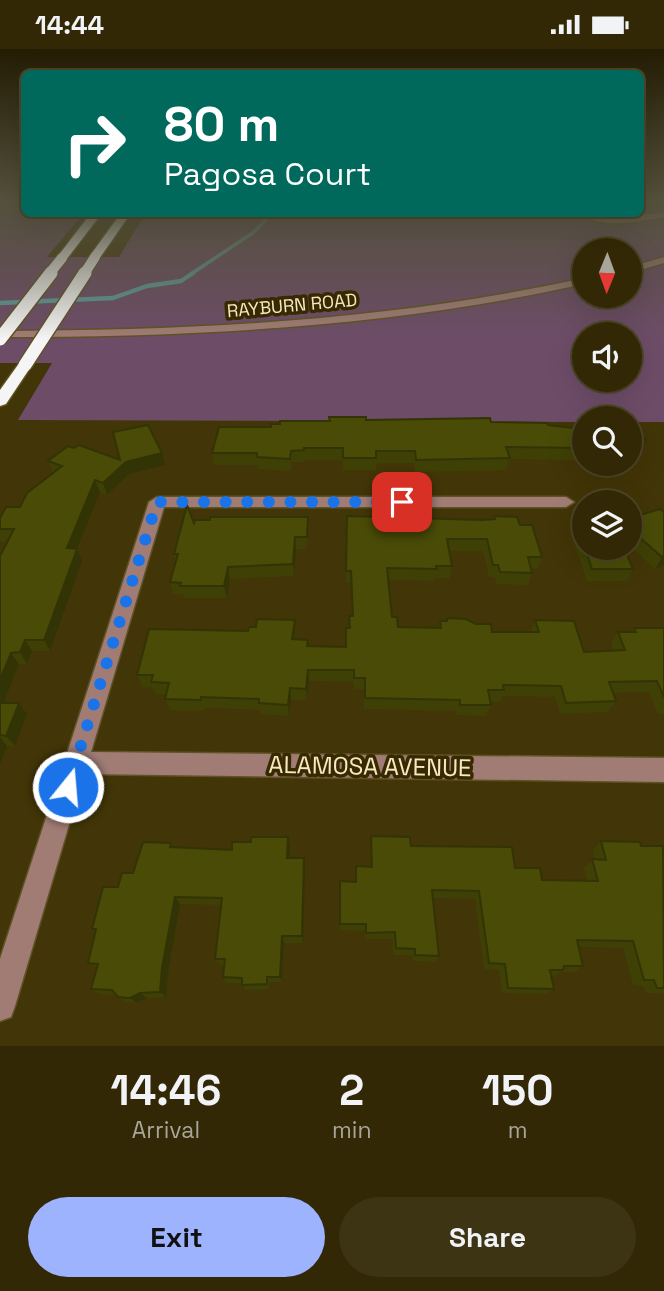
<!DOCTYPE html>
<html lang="en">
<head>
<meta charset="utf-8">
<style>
	:root { --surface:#322805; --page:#3d3413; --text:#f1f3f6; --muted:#a8a69a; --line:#4d4427; --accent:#9eb3fd }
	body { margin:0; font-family:"Space Grotesk",sans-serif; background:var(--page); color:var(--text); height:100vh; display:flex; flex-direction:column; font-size:26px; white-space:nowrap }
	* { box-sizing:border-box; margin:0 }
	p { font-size:23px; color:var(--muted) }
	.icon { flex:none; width:38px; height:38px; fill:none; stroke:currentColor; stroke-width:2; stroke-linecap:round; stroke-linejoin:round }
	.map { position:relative; height:997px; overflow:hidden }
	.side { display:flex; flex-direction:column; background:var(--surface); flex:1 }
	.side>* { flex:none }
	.top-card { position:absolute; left:21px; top:21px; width:623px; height:147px; border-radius:10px; box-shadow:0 7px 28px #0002,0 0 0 2px var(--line); background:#00695c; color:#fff; overflow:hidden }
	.needle { width:46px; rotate:181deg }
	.tools { position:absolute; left:572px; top:189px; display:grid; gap:14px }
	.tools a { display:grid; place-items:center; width:70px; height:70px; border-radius:50%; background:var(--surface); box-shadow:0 7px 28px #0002,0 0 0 2px var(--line); font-size:35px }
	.pin { position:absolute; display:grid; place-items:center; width:60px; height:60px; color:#fff; margin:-30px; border-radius:14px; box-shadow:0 4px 10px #0006 }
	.me { position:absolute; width:77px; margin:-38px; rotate:17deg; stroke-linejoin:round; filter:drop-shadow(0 0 5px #0008) }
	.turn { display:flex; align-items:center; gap:24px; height:147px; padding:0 28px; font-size:32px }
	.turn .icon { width:91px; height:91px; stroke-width:2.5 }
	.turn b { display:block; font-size:49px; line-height:60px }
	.eta { display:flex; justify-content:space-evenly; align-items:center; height:119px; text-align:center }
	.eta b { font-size:42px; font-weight:800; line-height:49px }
	.button { display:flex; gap:14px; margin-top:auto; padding:14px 28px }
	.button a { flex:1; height:80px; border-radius:42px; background:var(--accent); color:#111; font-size:28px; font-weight:800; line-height:80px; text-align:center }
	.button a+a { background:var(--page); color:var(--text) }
	.status { display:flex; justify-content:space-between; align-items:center; height:49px; padding:0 35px; background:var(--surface); direction:ltr }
	.status svg { height:19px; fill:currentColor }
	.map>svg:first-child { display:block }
	.green { fill:#6d4c68; fill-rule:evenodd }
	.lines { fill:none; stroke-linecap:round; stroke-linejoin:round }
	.stream-far1 { stroke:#5e9998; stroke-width:3.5 }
	.stream { stroke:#5e9998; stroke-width:4.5 }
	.minor-casing { stroke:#5f5225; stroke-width:3 }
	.highway-casing { stroke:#5f5225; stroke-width:3 }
	.minor { fill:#a07c75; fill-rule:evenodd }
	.highway { fill:#f5f5f5; fill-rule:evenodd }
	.highway-bridge-far1-casing { stroke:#5f5225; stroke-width:12; stroke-linecap:butt }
	.highway-bridge-casing { stroke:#5f5225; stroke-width:16; stroke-linecap:butt }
	.highway-bridge-far1 { stroke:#f5f5f5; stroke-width:10 }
	.highway-bridge { stroke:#f5f5f5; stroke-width:13 }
	.wall { fill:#3f4006 }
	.shaded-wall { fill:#333405 }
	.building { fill:#494b07; stroke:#333405; stroke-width:2 }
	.route { stroke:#1a73e8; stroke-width:12; stroke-dasharray:0 21.6 }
	.labels { text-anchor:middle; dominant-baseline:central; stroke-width:7; stroke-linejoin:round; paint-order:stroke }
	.far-street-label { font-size:18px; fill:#f5e8c2; stroke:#382a00 }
	.near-street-label { font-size:24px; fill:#f5e8c2; stroke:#382a00 }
</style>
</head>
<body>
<div class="status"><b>14:44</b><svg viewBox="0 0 49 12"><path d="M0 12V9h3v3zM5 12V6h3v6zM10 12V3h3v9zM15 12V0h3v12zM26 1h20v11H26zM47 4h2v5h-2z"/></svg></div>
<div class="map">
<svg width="664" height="997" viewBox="0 0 664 997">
	<rect width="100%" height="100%" fill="#423507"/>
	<!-- green -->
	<path class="green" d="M0 152H24V164L83 165 47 208H119L145 165 640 164 641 152H664V373H630V369H584V373L18 371 52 314H0ZM584 201H630V247H584ZM584 285H630V331H584Z"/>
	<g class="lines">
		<!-- stream-far1 -->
		<path class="stream-far1" d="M191 225 254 183 272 164"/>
		<!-- stream -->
		<path class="stream" d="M0 254 113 249 147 237 181 232 193 224"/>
		<defs>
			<path id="minor" d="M646 152H656L640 158V153Z
				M581 164 610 168 664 164V168C640 172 602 182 581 164Z
				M664 208V214L630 224V218Z
				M584 229V235C391 278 197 288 0 288V282C200 281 388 272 584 229Z
				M157 448H566L574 453 566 458H164L91 703 664 709V733L84 725 15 957 11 968 0 972V910L149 453Z"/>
			<path id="highway" d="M91 164H102L66 211H58V207Z
				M121 164H131L99 210H91L89 208Z
				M25 312 32 316 6 355 0 357V341L20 313Z"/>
		</defs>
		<!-- minor casing -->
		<use href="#minor" class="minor-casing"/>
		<!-- highway casing -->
		<use href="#highway" class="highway-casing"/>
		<!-- minor -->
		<use href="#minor" class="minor"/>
		<!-- highway -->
		<use href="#highway" class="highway"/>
		<defs>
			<path id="highway-bridge-far1" d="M49 225 62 209
				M84 225 95 208"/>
			<path id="highway-bridge" d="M0 290 51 224
				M25 316 85 224"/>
		</defs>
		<!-- highway-bridge-far1 casing -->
		<use href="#highway-bridge-far1" class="highway-bridge-far1-casing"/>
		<!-- highway-bridge casing -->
		<use href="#highway-bridge" class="highway-bridge-casing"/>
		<!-- highway-bridge-far1 -->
		<use href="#highway-bridge-far1" class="highway-bridge-far1"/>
		<!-- highway-bridge -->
		<use href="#highway-bridge" class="highway-bridge"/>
	</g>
	<!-- wall -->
	<path class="wall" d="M329 368 366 371 491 373 548 376 581 399 577 411 509 410 506 421 415 423 413 414H376V421H343V411H305V413H291V422L258 420V416H214L212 404 271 378 329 372Z
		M584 398V415H629L616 429 576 413 581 401Z
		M162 404 165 416 129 425 107 446 100 443 77 500 82 512 50 602H32L27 615H19L5 650 8 654 27 665 15 697H7L0 715V507L8 492 1 493 0 491V469L20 458 53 424 48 412 120 411Z
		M664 463V517L655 520 630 497V469Z
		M347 467 482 471 493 470 494 467 520 476 542 508 538 520H531L532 524 528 536 496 535 495 528H489L483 502H450L452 517 450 529H435V532L388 531 392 568 398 578 439 579 440 572H446L447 569 492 583H531L535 571 584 603 614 602 611 594 618 583H632L634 579H664V665H658L649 643 613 644 616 652 608 663 560 665 555 648 502 647 500 653 490 652 491 656 486 667 457 666 456 662 364 660V640H354V633L309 632 307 651H291L289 667 261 665 260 661 205 659 204 662 170 661 165 650 166 645H155L152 638H142L137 626 295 582V590L308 597 346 598 352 567 351 534H346Z
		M194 474 308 480 307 500H296L294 527 230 530 227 549H184L183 545H173L170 533 176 512 174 505Z
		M578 479 633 520 627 532H587L573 491Z
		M371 787 411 797 515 819 542 831 587 832 584 819 592 810H595L593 801 601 792 664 799V945L646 944 643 937 633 936 623 899 578 898 583 917 574 923H560L555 927H551L554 940 546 945 502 944 499 921 484 920 475 850 433 849 439 907 435 913 413 912 412 906H393V890H365V882L340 881V832L355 833 356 817 371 818 370 796Z
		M290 797 289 809H304L305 817 303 894H284L282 933H269V940L245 941 242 934H226L223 928 224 916 219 915 215 910 221 856 180 855 168 924 166 948 147 949 137 954 125 953 116 946 99 945 91 940 97 919 88 914 95 882 92 880 118 838 133 824 174 799 232 801Z"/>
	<!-- shaded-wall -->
	<path class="shaded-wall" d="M646 391 641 403 630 414V408Z
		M162 404 165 416 129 425 107 446 103 434 126 413Z
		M623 415H629L616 429 621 417Z
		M95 431 100 443 77 500 82 512 50 602 44 591 67 499Z
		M295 488 296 500 294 527 293 515Z
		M664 507V517L655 520 662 508Z
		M228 518 230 530 227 549 224 537Z
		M295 571V582L293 602 292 590Z
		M25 591 32 602 27 615 20 603Z
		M11 604 19 615 5 650 9 655 0 658V631Z
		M308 621 309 632 307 651 306 640Z
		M290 639 291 651 289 667 288 656Z
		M19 654 27 665 15 697 6 687Z
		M0 688 7 697 0 715Z
		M288 788 290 797 289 818 287 809Z
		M304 809 305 817 303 894 302 887Z
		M175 848 180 855 168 924 166 948 160 943 162 919Z
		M282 887 284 894 282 933 280 928Z
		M140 944 147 949 137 954 130 949Z"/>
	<!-- building -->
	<path class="building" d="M329 368H366V371L490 369 491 373 547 374 548 376 573 379 581 399 506 398 510 409 416 411 415 402H376V409H343V399H304V401L291 402 290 410 257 408V404H212L219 378H271V375H280V372H330Z
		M148 376 162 404 126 413 103 434 95 431 67 499 77 500 44 591H25L20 603 11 604 0 631V507L14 480H0V469L6 458H20L27 444 62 417 48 412 68 397 74 399 79 396 120 411 113 383Z
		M630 385 646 391 630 408Z
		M187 456 194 474 195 471H210V468H308L307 488H295L293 515 228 518 224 537H180L181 534 170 533 178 505H174Z
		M660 460 664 463V507L662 508 630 480V469Z
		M347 467 482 471 495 470 494 467 517 468 520 476H532L542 508H528L532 524 500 523 498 516H493L487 490H447L452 517H436L437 520 387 519 392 568H397L398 578 441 579 440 572H447V569L466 570 476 575H491L492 583H539L535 571 574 572 584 603 625 601 618 583H636L634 579H664V648L657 632 609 633 616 652 566 654 561 637 503 636 504 641H488L491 656H460V651L365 649V629H354V621H308L306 640 290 639 288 656 259 654V650L201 648V651L165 650 169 634 151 633 153 626H137L149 580 248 582 249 578H256L257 570 295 571 292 590 308 591 307 597 346 598V579H350L349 567H353L351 522H346Z
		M578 479H584V498Z
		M585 499H624L633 520H592Z
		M0 654H19L6 687 0 686Z
		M371 787 410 788 411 797 512 798 515 819H540L542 831 598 832 592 810 606 811 601 792 640 793 641 797H663L664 939H657L654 931H644L633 892 577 891 583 917H564L563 921H550L554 940 508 939 505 915 489 914 479 842 432 841 439 907 415 906V900L396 899 395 883 366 884V875H340V832L356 833V817L372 818Z
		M251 788H288L287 809H304L302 887H282L280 928H267V935L242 936V929L223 928 225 910H215L222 849 175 848 162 919 160 943 140 944 130 949 118 948 112 941 91 940 98 915 88 914 96 880H92L103 838H118L122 824H133L143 793 171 794 170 798 232 801V793H251Z"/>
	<!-- sky -->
	<linearGradient id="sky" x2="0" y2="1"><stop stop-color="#241d04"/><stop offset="0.52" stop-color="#54513c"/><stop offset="1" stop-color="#54513c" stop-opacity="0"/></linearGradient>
	<rect width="664" height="291" fill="url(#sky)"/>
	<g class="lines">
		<!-- route -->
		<path class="route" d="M68 738 157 453H402"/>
	</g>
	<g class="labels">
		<!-- far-street labels -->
		<g class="far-street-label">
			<text transform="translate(292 256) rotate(-5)">RAYBURN ROAD</text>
		</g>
		<!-- near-street labels -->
		<g class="near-street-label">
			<text transform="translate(370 717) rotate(1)">ALAMOSA AVENUE</text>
		</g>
	</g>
</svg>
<div class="tools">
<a><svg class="needle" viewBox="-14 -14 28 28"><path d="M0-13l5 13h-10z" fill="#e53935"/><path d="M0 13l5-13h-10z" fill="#a8a69a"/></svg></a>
<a><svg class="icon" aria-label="sound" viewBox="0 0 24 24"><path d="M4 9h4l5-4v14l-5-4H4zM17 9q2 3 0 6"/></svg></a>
<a><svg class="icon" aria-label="search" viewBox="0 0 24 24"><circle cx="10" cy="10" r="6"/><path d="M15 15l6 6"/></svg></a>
<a><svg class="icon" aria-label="layers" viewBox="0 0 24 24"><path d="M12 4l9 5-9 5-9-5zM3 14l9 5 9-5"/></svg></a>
</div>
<div class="pin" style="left:402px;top:453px;background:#d93025"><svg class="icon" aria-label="arrive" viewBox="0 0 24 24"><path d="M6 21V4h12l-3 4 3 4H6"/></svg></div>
<svg class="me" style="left:68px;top:738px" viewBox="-20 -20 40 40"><circle r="17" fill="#1a73e8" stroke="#fff" stroke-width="3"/><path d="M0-11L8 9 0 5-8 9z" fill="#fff"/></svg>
<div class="top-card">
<div class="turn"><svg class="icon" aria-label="right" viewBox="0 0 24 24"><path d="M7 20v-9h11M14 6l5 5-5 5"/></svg><div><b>80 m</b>Pagosa Court</div></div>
</div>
</div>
<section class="side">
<div class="eta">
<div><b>14:46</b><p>Arrival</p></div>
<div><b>2</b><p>min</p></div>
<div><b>150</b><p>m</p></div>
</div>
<div class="button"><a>Exit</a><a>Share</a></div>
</section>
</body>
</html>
